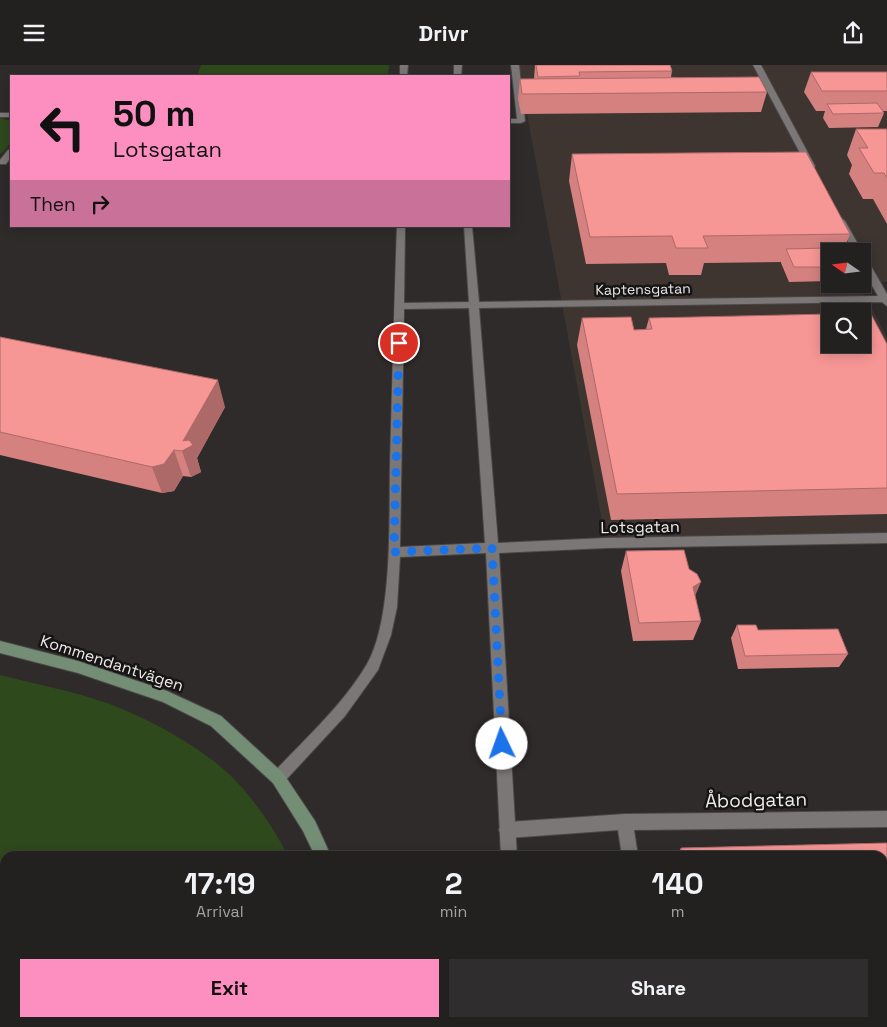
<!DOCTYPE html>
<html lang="en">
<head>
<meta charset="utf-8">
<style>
	:root { --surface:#232020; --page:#2f2d2d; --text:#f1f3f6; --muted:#a3a3a5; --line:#403e3e; --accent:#fd8ec0 }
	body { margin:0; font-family:"Space Grotesk",sans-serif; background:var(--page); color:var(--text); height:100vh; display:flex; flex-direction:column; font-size:19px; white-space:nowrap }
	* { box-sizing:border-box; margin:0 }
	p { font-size:16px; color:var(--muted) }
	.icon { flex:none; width:28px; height:28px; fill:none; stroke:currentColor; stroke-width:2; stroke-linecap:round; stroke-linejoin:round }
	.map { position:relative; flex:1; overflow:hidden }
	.side { position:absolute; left:0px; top:786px; width:888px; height:176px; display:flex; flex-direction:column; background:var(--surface); border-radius:15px 15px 0 0; box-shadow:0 2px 12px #0003,0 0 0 1px var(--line) }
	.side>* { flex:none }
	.hud { position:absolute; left:10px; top:10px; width:500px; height:152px; border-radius:0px; box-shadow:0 2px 12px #0003,0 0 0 1px var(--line); background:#fd8ec0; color:#111; overflow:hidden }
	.needle { width:32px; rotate:284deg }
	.controls { position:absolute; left:821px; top:178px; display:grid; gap:10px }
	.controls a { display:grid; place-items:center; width:50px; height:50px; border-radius:0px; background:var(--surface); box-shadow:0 2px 12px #0003,0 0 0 1px var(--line); font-size:25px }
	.pin { position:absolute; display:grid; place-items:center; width:42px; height:42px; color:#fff; margin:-21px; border:2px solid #fff; border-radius:50%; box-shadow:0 1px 5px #0007 }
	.me { position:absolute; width:55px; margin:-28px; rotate:357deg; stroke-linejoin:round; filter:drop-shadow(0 0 4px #0008) }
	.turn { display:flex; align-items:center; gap:18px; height:105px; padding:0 20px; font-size:22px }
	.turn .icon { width:65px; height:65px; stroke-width:2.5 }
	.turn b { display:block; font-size:35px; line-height:42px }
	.then { display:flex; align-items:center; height:48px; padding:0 20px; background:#0003; gap:10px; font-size:19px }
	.eta { display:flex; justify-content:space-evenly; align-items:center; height:85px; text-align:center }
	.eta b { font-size:30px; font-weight:700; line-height:35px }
	.button { display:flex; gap:10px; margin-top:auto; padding:10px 20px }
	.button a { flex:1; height:58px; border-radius:0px; background:var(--accent); color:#111; font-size:20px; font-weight:700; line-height:58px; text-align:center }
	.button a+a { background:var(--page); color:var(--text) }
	header { display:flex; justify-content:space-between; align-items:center; height:65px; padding:0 20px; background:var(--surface); font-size:22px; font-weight:700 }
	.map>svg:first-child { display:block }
	.built { fill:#3e3430; fill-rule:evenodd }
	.green { fill:#2e491c }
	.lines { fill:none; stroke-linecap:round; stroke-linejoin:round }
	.lane-casing { stroke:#4a4847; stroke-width:2 }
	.street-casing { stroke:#4a4847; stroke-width:2 }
	.secondary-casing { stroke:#4a4847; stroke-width:2 }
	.lane { fill:#7b7776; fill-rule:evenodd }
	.street { fill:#7b7776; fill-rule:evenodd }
	.secondary { fill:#748e76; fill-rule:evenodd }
	.wall { fill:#d48180 }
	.shaded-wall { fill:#ac6968 }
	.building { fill:#f69695; stroke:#ac6968 }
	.route { stroke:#1a73e8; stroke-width:9; stroke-dasharray:0 16.2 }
	.labels { text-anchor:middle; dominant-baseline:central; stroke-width:5; stroke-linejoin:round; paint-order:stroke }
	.far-street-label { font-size:14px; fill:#edebea; stroke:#161414 }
	.street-label { font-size:16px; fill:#edebea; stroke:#161414 }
	.near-street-label { font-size:19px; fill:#edebea; stroke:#161414 }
</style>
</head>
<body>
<header><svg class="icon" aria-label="menu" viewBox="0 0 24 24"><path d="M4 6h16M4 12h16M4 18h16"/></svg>Drivr<svg class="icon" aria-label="share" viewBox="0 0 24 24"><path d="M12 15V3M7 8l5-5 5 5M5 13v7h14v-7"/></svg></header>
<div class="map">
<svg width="887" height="962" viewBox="0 0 887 962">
	<rect width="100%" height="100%" fill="#2f2b2a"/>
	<!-- built -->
	<path class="built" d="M518 0H887V217L863 218 862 186H830V219H859L887 272V473L606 478ZM830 246H862V279H830Z"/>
	<!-- green -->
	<path class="green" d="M201 0H389L388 11H197Z
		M0 53 11 56C11 70 13 81 0 89Z
		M0 610C35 619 73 626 107 638 147 653 200 681 231 711 254 734 274 763 288 791H5V958H349V962H0Z"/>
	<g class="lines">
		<defs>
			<path id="lane" d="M511 0H519L525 56 521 58H509V54H517Z
				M0 48H11V52H0Z
				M8 85H11V92L6 99H0V95Z
				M887 746V762L634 765 638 791H622L618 765 507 773 501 770 499 765 501 760 507 757 625 749Z
				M642 958H660V962H642Z"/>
			<path id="street" d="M400 0H408L407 11H400Z
				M454 0H462L461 11H454Z
				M753 0H761L815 101 814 103 807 101Z
				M841 153 845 156 862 186H853L837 156Z
				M397 161H405L404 238 469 237 464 161H472L479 237 878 231 862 203V191L867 194 887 229V241L882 237 479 243 498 478 606 473 887 468V478L606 483 499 488 517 791H501L486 488 400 492 397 542 391 570 378 605 345 651 283 718 278 720 273 718 270 713 273 708C305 674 343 640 367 599 393 554 389 453 390 400 392 321 394 241 397 161ZM469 243 485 478 400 482 404 244Z
				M510 958H528V962H510Z"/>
			<path id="secondary" d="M0 576 78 596 167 626 221 651 283 708 315 756 331 791H315L303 766 273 718 211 661 163 637 78 608 0 588Z
				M366 958H384L385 962H367Z"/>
		</defs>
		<!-- lane casing -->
		<use href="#lane" class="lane-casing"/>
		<!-- street casing -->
		<use href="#street" class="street-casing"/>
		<!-- secondary casing -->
		<use href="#secondary" class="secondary-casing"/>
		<!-- lane -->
		<use href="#lane" class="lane"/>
		<!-- street -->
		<use href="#street" class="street"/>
		<!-- secondary -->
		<use href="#secondary" class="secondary"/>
	</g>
	<!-- wall -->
	<path class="wall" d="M535 0H670L672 6 671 12 767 27 761 47 521 49 518 34 520 14H534Z
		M811 7H887V46H882L884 48 878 62 829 63 823 53 825 46H816L804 27Z
		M856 64H887V159L873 134H863L849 109 852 100 847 90Z
		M572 89 850 169 843 186H830V216L789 217 781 198V197L704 198 701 210H669L666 198 586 199 569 116Z
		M582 253 634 265 646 264 649 253 887 279V449L611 455 577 280Z
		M0 272 225 342 197 393 201 407 191 412 183 411 174 426 162 428 0 390Z
		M626 486 695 531 701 556 693 575 633 576 621 506Z
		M737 560 758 565 848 589 839 602 738 604 731 573Z
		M887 778V839H882V791H676L681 783Z
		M701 958H882L887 962H702Z"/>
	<!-- shaded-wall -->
	<path class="shaded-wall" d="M218 315 225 342 197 393 201 407 191 412 182 386 183 376Z
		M174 385 183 411 174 426 162 428 152 402Z
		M701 517 693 536V522Z"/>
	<!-- building -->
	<path class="building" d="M536 0H670L672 6 579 7 580 11 538 12Z
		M811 7H887V26H822Z
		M759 12 767 27 522 29 520 14Z
		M877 38 884 48 833 49 827 39Z
		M856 64H887V113L884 108H874L859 83H868Z
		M806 87 850 169 703 171 708 183H676L672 171 590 172 572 89Z
		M829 183 831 186 830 202H794L786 184Z
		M830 249V279H862V249H871L887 279V423L617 429 582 253 631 252 634 265 652 264 649 253Z
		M0 272 218 315 183 376 189 375 193 380 182 386 174 385 164 399 152 402 0 367Z
		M684 485 689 504 697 509 701 517 693 522 701 556 639 558 626 486Z
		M737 560H756L758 565 838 564 848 589 745 591Z
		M887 778V826H882V791H682L681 783Z
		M882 903H887V962H718L717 958H882Z"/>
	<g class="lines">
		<!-- route -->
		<path class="route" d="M399 278 394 487 492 483 502 679"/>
	</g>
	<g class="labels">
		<!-- far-street labels -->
		<g class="far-street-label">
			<text transform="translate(643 224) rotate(-1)">Kaptensgatan</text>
		</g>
		<!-- street labels -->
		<g class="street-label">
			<text transform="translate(640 462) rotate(-1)">Lotsgatan</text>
			<text transform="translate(112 598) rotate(18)">Kommendantvägen</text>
		</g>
		<!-- near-street labels -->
		<g class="near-street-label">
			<text transform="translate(756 735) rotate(-1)">Åbodgatan</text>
		</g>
	</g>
</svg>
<div class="controls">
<a><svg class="needle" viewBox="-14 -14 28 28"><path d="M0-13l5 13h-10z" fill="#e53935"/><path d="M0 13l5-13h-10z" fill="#a3a3a5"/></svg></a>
<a><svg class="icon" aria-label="search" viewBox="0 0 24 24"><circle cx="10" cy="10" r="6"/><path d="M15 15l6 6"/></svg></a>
</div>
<div class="pin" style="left:399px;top:278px;background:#d93025"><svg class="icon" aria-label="arrive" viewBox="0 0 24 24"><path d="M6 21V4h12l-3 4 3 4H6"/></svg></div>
<svg class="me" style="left:502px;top:679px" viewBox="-20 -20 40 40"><circle r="19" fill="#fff"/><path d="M0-13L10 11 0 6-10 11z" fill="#1a73e8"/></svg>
<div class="hud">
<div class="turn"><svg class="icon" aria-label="left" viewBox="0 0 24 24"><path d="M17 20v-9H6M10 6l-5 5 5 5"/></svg><div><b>50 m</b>Lotsgatan</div></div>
<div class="then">Then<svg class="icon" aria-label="right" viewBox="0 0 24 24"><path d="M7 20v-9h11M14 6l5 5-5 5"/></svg></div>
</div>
<section class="side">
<div class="eta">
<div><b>17:19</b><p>Arrival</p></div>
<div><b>2</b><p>min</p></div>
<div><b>140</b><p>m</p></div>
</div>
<div class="button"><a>Exit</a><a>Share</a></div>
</section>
</div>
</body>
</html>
